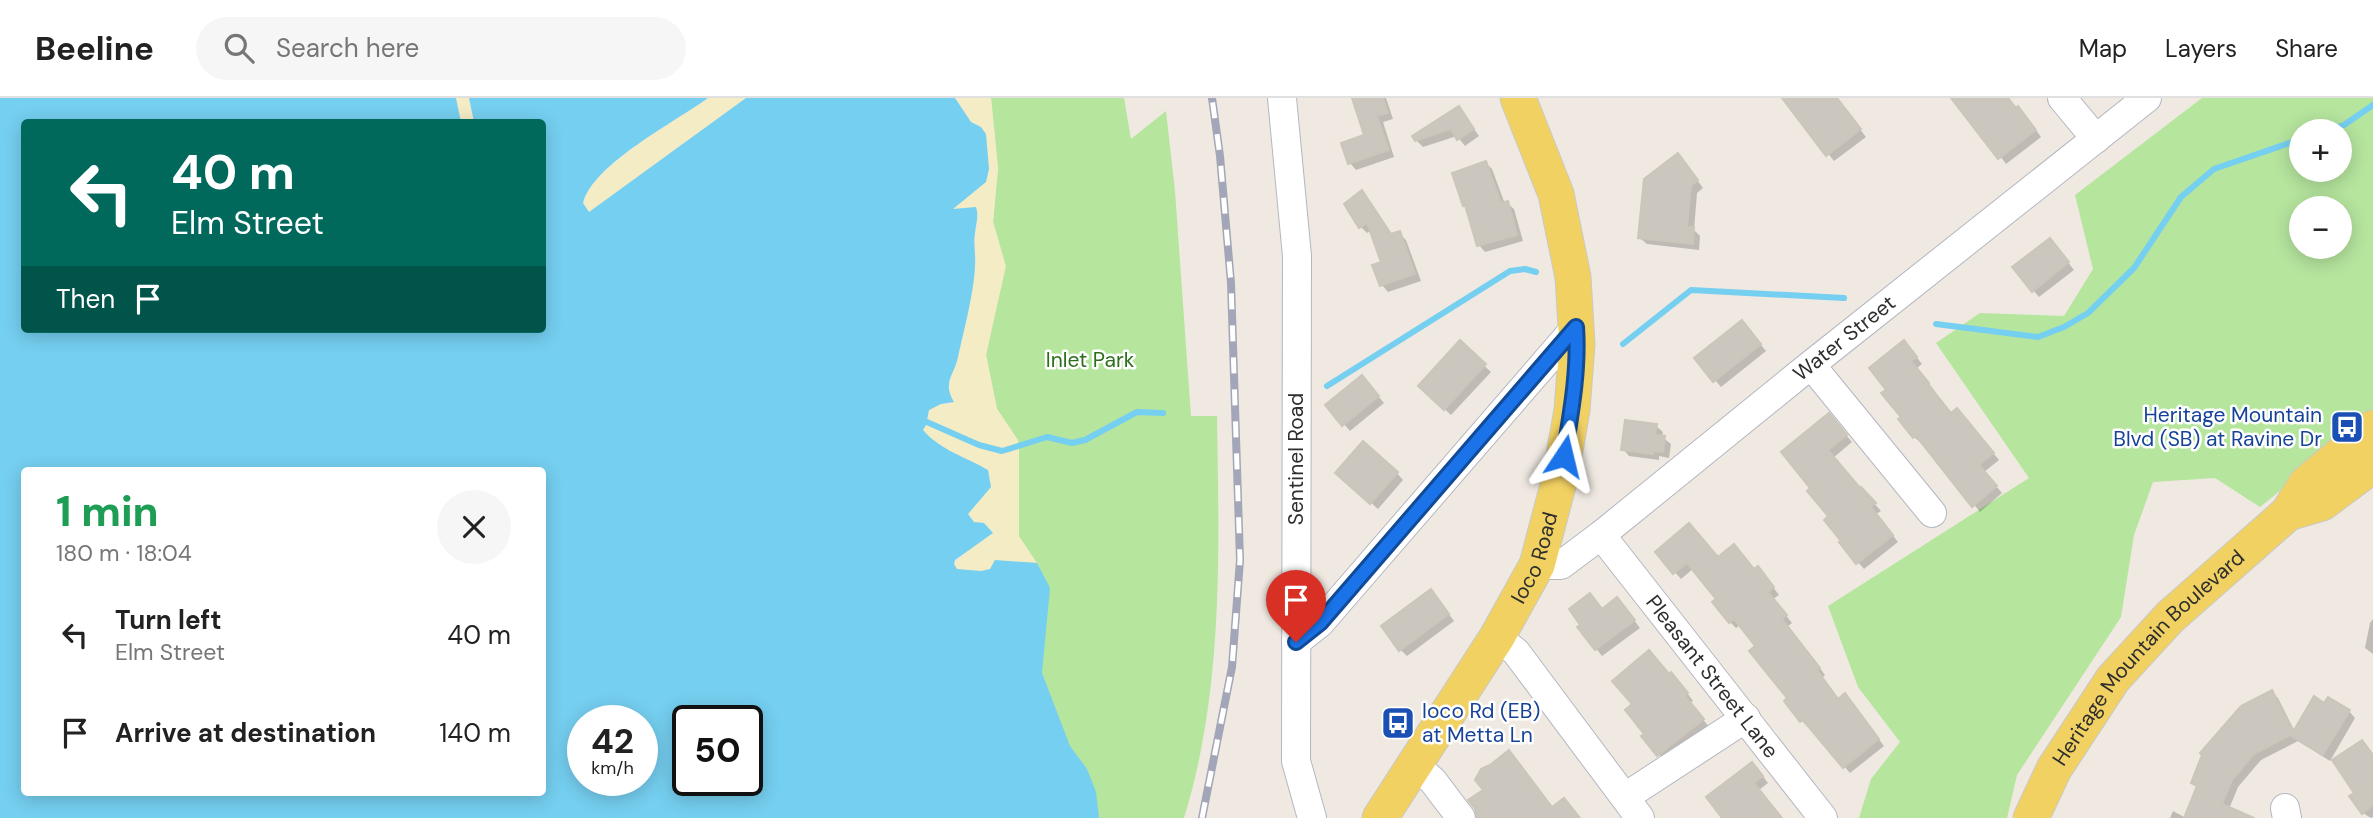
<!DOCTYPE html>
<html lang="en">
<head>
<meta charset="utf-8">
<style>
	:root { --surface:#fff; --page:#f6f6f6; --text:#222; --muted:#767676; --line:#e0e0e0 }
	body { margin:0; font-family:"DM Sans",sans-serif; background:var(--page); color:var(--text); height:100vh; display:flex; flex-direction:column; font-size:26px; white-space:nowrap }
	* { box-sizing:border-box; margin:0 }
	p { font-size:23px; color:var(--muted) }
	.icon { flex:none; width:38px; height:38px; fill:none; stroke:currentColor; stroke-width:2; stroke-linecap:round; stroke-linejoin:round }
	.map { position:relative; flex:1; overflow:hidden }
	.panel { position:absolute; left:21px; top:369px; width:525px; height:329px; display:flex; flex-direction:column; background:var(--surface); border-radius:7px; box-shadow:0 4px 18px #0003 }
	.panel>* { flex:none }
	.top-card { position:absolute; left:21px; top:21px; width:525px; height:214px; border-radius:7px; box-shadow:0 4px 18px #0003; background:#00695c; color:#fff; overflow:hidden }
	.fabs { position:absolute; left:2289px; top:21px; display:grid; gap:14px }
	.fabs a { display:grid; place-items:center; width:63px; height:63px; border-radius:50%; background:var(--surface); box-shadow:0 4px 18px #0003; font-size:35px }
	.speed { position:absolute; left:567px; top:607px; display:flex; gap:14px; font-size:35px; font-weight:700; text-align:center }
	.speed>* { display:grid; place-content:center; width:91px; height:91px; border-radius:50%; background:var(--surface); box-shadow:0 4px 18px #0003; line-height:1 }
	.speed small { font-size:18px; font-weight:400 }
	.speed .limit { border:4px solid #111; border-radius:10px; background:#fff; color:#111 }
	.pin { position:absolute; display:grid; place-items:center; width:60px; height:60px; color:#fff; margin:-72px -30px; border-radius:50% 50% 50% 0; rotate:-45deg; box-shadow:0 0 7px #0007 }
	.pin .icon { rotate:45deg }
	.me { position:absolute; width:77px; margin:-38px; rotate:10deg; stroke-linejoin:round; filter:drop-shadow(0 0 5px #0008) }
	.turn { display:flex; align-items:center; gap:24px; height:147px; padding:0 35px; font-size:32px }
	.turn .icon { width:91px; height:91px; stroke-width:2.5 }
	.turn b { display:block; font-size:49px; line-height:60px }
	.then { display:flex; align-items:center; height:66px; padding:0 35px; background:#0003; gap:14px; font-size:26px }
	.round { display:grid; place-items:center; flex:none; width:74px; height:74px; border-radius:37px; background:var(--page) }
	.head { display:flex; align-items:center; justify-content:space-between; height:119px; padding:0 35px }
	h1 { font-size:42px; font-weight:800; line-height:52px; color:#1e9e55 }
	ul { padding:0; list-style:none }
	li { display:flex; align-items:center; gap:21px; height:98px; padding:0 35px }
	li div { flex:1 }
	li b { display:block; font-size:26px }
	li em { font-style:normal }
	header { display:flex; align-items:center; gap:42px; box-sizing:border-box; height:98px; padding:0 35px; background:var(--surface); border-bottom:2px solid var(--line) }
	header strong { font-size:33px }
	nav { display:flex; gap:38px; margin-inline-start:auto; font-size:24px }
	.search { width:490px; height:63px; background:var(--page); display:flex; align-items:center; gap:18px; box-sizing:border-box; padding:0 24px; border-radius:38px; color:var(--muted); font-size:26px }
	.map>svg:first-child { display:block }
	.green { fill:#b6e59e; fill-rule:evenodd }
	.sand { fill:#f3ecc5 }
	.water { fill:#75cff0; fill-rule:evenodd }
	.shadow { fill:#0003 }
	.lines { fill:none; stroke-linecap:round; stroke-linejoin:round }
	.stream { stroke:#75cff0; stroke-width:6 }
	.building { fill:#cbc7bf; stroke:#cbc5ba; stroke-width:2 }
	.minor-casing { stroke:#b4b7c1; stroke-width:30 }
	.major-casing { stroke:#c9c9c9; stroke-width:37 }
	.minor { stroke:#fff; stroke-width:28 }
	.major { stroke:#f2d163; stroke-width:35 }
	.rail-casing { stroke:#a3a6b8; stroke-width:8 }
	.rail { stroke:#fff; stroke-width:5; stroke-dasharray:16; stroke-linecap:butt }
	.route-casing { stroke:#114b97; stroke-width:18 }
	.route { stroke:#1a73e8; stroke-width:12 }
	.labels { text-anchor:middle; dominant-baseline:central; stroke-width:5; stroke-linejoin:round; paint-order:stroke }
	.street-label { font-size:21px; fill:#2e2e2e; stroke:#fff }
	.park-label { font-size:21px; fill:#2c6e1b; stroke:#fff }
	.transit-label { font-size:21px; fill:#164399; stroke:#fff; text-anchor:end }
</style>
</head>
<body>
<header>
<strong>Beeline</strong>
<div class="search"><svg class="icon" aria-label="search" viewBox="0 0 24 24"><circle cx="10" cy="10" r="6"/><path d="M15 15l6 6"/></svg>Search here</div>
<nav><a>Map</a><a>Layers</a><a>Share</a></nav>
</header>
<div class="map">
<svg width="2373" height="720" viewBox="0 0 2373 720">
	<rect width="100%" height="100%" fill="#efe9e1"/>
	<!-- green -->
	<path class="green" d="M991 0H1124L1131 41 1166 13 1175 93 1191 318H1217C1219 451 1224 591 1184 720H1056L1019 438 1015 338 997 311 986 257 997 205 999 144 993 124 998 70Z
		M2202 0H2373V318L2260 409 2215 380 2153 384 2134 437 2121 519 2017 677 2007 720H1859L1871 681 1900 644 1858 589 1828 508 2029 380 1936 245 1980 215 2064 218 2093 171 2075 97ZM2301 33H2340V72H2301ZM2301 110H2340V149H2301Z"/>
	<!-- sand -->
	<path class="sand" d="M456 0H469L474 24H461Z
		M708 0H746L589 114 583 105C594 66 675 24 708 0Z
		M955 0H991L998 70 993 124 1006 168 986 257 997 311 1018 342 1019 348V438L1037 465 995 462 990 471 981 473 957 471 953 466 970 451 993 435 984 425 974 424 968 416 988 372C965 359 940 352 922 332L926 327 929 312 941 306H951C945 284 953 279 958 259 965 231 970 202 974 174 977 157 972 141 978 126L952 112 963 101 981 29 971 24Z"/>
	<!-- water -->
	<path class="water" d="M0 0H456L461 24H24V231H542V24H474L469 0H708C675 24 593 66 583 105L589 114 746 0H955L971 24 981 29 986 36 989 71 986 84 953 111 976 109C979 119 976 125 975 135 973 145 976 157 975 168 974 194 964 232 958 259 954 278 942 284 954 304L941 306 929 312 926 327 923 332C940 352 966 359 988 372L991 389 968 416 974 424 984 425 993 435 955 462 954 466 957 471 981 473 990 471 995 462 1037 465 1050 490 1042 575 1070 648 1087 671 1096 694 1099 720H0ZM24 373H542V695H24ZM583 623H642V682H583ZM688 623H747V682H688Z"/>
	<!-- shadow -->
	<path class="shadow" d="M1354 0H1386L1393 21 1383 24 1394 59 1356 72 1350 65 1366 38Z
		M1784 0H1836L1866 39 1834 63Z
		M1957 0H2008L2017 12 2025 17 2041 39 2006 66Z
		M1459 10 1479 38 1465 48 1457 38 1423 49 1416 42Z
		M1684 64 1703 90 1697 95 1694 132 1700 138 1699 152 1647 146 1640 140Z
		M1486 65 1492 71 1505 106 1507 105 1514 111 1523 143 1485 154 1479 147 1468 110 1465 107Z
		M1362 95 1393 138 1399 135 1406 142 1421 183 1388 194 1382 187 1383 165 1372 132 1367 135 1361 129Z
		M2056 149 2074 172 2039 199 2033 192Z
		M1748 231 1766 253 1721 289 1696 260Z
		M1460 245 1491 274 1451 317 1420 288Z
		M1910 251 1922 266 1917 270 1934 292 1933 294 1952 317 1963 319 1999 362 1984 374 2002 395 1980 414 1923 343 1921 345 1914 339 1888 292Z
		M1368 286 1384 305 1350 333 1328 307Z
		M1835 324 1852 344 1833 360 1881 413 1876 416 1898 444 1864 471 1841 445 1844 443 1830 419 1809 393Z
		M1656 328 1663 334 1662 339 1671 346 1669 360 1659 358V362L1629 358 1623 351Z
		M1397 375 1403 382 1378 411 1344 381Z
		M1657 454 1718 461 1764 477 1779 497 1773 501 1792 525 1788 528 1825 577 1822 580 1839 602 1851 604 1884 648 1850 675 1810 628 1808 629 1802 623 1757 549 1740 527 1736 530 1730 524 1719 501 1694 470 1681 481Z
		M1437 500 1454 523 1407 558 1401 552Z
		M1623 508 1640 530 1602 558 1580 530 1603 512Z
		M2373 521V556L2365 550 2370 525Z
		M1669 578 1678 583 1693 603 1690 605 1709 629 1665 663 1644 638 1646 636 1634 606Z
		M2271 594 2278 600 2295 634 2325 607 2349 613 2355 620 2330 663 2298 643 2261 662 2238 689 2229 711 2235 720H2170L2173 713 2186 720 2198 691 2193 685Z
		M2362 644 2373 657V719L2371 720 2363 715Z
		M1759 673 1768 685 1759 692 1781 720H1724Z"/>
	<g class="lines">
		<!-- stream -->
		<path class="stream" d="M2325 33 2344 27 2373 7
			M1936 226 2038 239 2064 229 2088 215 2134 170 2181 99 2214 71 2301 41
			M1623 246 1691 192 1844 200
			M1327 288 1510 173 1525 171 1536 174
			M920 321 979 347 1002 353 1047 339 1072 345 1085 342 1137 314 1163 315"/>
	</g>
	<!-- building -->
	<path class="building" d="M1352 0H1383L1388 15 1377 18 1389 52 1348 66 1341 45 1364 37Z
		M1782 0H1837L1861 31 1826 58Z
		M1951 0H2008L2016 10 2018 8 2036 32 1998 61Z
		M1459 8 1474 31 1457 42 1451 31 1415 43 1412 38Z
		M1678 55 1698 82 1691 88 1687 129H1694L1693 146 1638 140 1644 81Z
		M1486 63 1501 105 1508 103 1517 137 1477 148 1465 107 1463 108 1452 75Z
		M1362 92 1391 136 1400 133 1415 176 1380 188 1372 167 1381 164 1367 125 1359 130 1344 106Z
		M2050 140 2069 164 2032 194 2012 169Z
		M1742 222 1761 246 1713 284 1694 260Z
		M1460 242 1486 266 1444 312 1418 288Z
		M1904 242 1917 259 1911 263 1929 285 1928 286 1951 315 1957 310 1994 355 1979 367 1997 388 1972 409 1916 338 1913 340 1898 321 1901 319 1881 295 1886 292 1869 270Z
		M1362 277 1379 298 1342 328 1325 307Z
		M1829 315 1847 337 1828 352 1860 390 1861 389 1876 405 1871 409 1893 437 1856 466 1839 444 1841 443 1824 422 1828 418 1807 393 1810 390 1781 354Z
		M1625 322 1657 326 1655 337 1665 338 1663 354 1653 353V356L1621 352Z
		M1363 343 1398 374 1370 406 1335 375Z
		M1689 425 1718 459 1734 446 1754 471 1758 468 1774 489 1768 494 1787 517 1782 521 1820 570 1817 572 1838 601 1845 595 1879 641 1843 670 1803 622 1800 624 1784 603 1787 600 1749 553 1755 548 1734 521 1729 525 1712 504 1716 501 1687 465 1673 476 1655 454Z
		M1431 491 1449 516 1399 553 1381 528Z
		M1590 495 1602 511 1617 499 1635 522 1595 552 1577 529 1580 527 1569 511Z
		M1649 552 1669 576 1671 574 1688 595 1685 598 1704 621 1657 658 1641 638 1644 636 1625 612 1632 606 1612 583Z
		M2272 592 2293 634 2314 598 2324 605 2328 599 2350 612 2323 657 2291 638 2292 636 2254 656 2232 682 2222 706 2254 720H2184L2197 688 2191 685 2202 657 2200 655 2241 608Z
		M2362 642 2373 657V707L2362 716 2349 698 2354 695 2332 662Z
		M1509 652 1552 709 1564 700 1580 720H1477L1475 711 1468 702 1483 692 1475 682 1481 671 1490 667Z
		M1752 664 1763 678 1754 685 1782 720H1722L1706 699Z"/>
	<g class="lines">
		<defs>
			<g id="minor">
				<path d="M1282 0 1297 158 1296 663 1312 720"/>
				<path d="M2062 0 2096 41"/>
				<path d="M1811 267 1932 415"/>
				<path id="s1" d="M1601 437 1823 720"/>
				<path id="s2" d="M1537 467H1561L1601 437 1808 269 2147 0"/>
				<path d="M1497 539 1516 554 1640 720"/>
				<path d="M1296 544 1320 525 1576 229"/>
				<path d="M1414 666 1433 683 1461 720"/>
				<path d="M1625 699 1746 620"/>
				<path d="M2285 710 2287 720"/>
			</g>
			<g id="major">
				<path d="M2288 415 2322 405 2373 367"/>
				<path id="s3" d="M1380 720 1497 539 1537 467 1560 380 1572 312 1577 246 1573 179 1556 96 1518 0"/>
				<path id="s4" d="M2031 720 2054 671 2113 581 2170 519 2288 415 2306 386 2373 330"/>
			</g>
		</defs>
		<!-- minor casing -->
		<use href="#minor" class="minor-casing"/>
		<!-- major casing -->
		<use href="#major" class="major-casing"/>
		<!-- minor -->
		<use href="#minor" class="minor"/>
		<!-- major -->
		<use href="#major" class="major"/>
		<defs>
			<path id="rail" d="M1202 720 1232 569 1240 462 1231 185 1220 58 1212 0"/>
		</defs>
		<!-- rail casing -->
		<use href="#rail" class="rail-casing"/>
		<!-- rail -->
		<use href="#rail" class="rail"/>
	</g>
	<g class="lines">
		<defs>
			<path id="route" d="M1296 544 1320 525 1576 229C1579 272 1571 315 1564 358"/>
		</defs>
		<!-- route casing -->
		<use href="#route" class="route-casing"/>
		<!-- route -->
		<use href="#route" class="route"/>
	</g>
	<!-- icons -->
	<defs>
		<symbol id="bus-square" viewBox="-11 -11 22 22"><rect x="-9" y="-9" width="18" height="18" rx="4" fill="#1a4fb4" stroke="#fff"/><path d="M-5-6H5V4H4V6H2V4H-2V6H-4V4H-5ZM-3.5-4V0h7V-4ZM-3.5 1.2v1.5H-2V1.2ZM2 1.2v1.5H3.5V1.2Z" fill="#fff"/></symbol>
	</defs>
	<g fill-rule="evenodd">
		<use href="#bus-square" x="2328" y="310" width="38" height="38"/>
		<use href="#bus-square" x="1379" y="606" width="38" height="38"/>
	</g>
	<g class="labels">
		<!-- street labels -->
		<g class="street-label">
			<text stroke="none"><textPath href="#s2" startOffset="387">Water Street</textPath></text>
			<text transform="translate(1296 361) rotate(-90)">Sentinel Road</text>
			<text stroke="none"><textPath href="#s3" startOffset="304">Ioco Road</textPath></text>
			<text stroke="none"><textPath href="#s4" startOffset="201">Heritage Mountain Boulevard</textPath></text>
			<text stroke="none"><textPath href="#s1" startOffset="180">Pleasant Street Lane</textPath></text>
		</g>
		<!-- park labels -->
		<g class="park-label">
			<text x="1090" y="262">Inlet Park</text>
		</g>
		<!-- transit labels -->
		<g class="transit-label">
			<text x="2322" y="317">Heritage Mountain<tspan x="2322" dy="24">Blvd (SB) at Ravine Dr</tspan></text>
			<text x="1422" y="613" text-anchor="start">Ioco Rd (EB)<tspan x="1422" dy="24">at Metta Ln</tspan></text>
		</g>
	</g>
</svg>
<div class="fabs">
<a>+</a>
<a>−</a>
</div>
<div class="speed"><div>42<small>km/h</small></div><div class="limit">50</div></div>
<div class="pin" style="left:1296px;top:544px;background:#d93025"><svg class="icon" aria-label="arrive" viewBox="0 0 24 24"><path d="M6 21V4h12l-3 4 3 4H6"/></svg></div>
<svg class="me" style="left:1564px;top:358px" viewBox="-20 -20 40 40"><path d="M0-17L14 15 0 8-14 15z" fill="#1a73e8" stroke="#fff" stroke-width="4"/></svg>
<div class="top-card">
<div class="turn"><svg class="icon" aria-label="left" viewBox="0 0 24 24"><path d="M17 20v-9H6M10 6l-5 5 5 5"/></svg><div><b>40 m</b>Elm Street</div></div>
<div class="then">Then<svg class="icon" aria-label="arrive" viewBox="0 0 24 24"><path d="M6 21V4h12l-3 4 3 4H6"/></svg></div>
</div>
<section class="panel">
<div class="head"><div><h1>1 min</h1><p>180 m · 18:04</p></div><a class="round"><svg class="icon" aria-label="close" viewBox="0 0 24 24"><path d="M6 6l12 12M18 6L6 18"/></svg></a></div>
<ul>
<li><svg class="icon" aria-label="left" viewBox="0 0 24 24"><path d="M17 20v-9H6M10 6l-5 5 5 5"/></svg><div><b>Turn left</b><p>Elm Street</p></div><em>40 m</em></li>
<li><svg class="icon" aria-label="arrive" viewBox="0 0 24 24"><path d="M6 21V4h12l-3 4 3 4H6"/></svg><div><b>Arrive at destination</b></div><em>140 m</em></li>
</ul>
</section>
</div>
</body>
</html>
